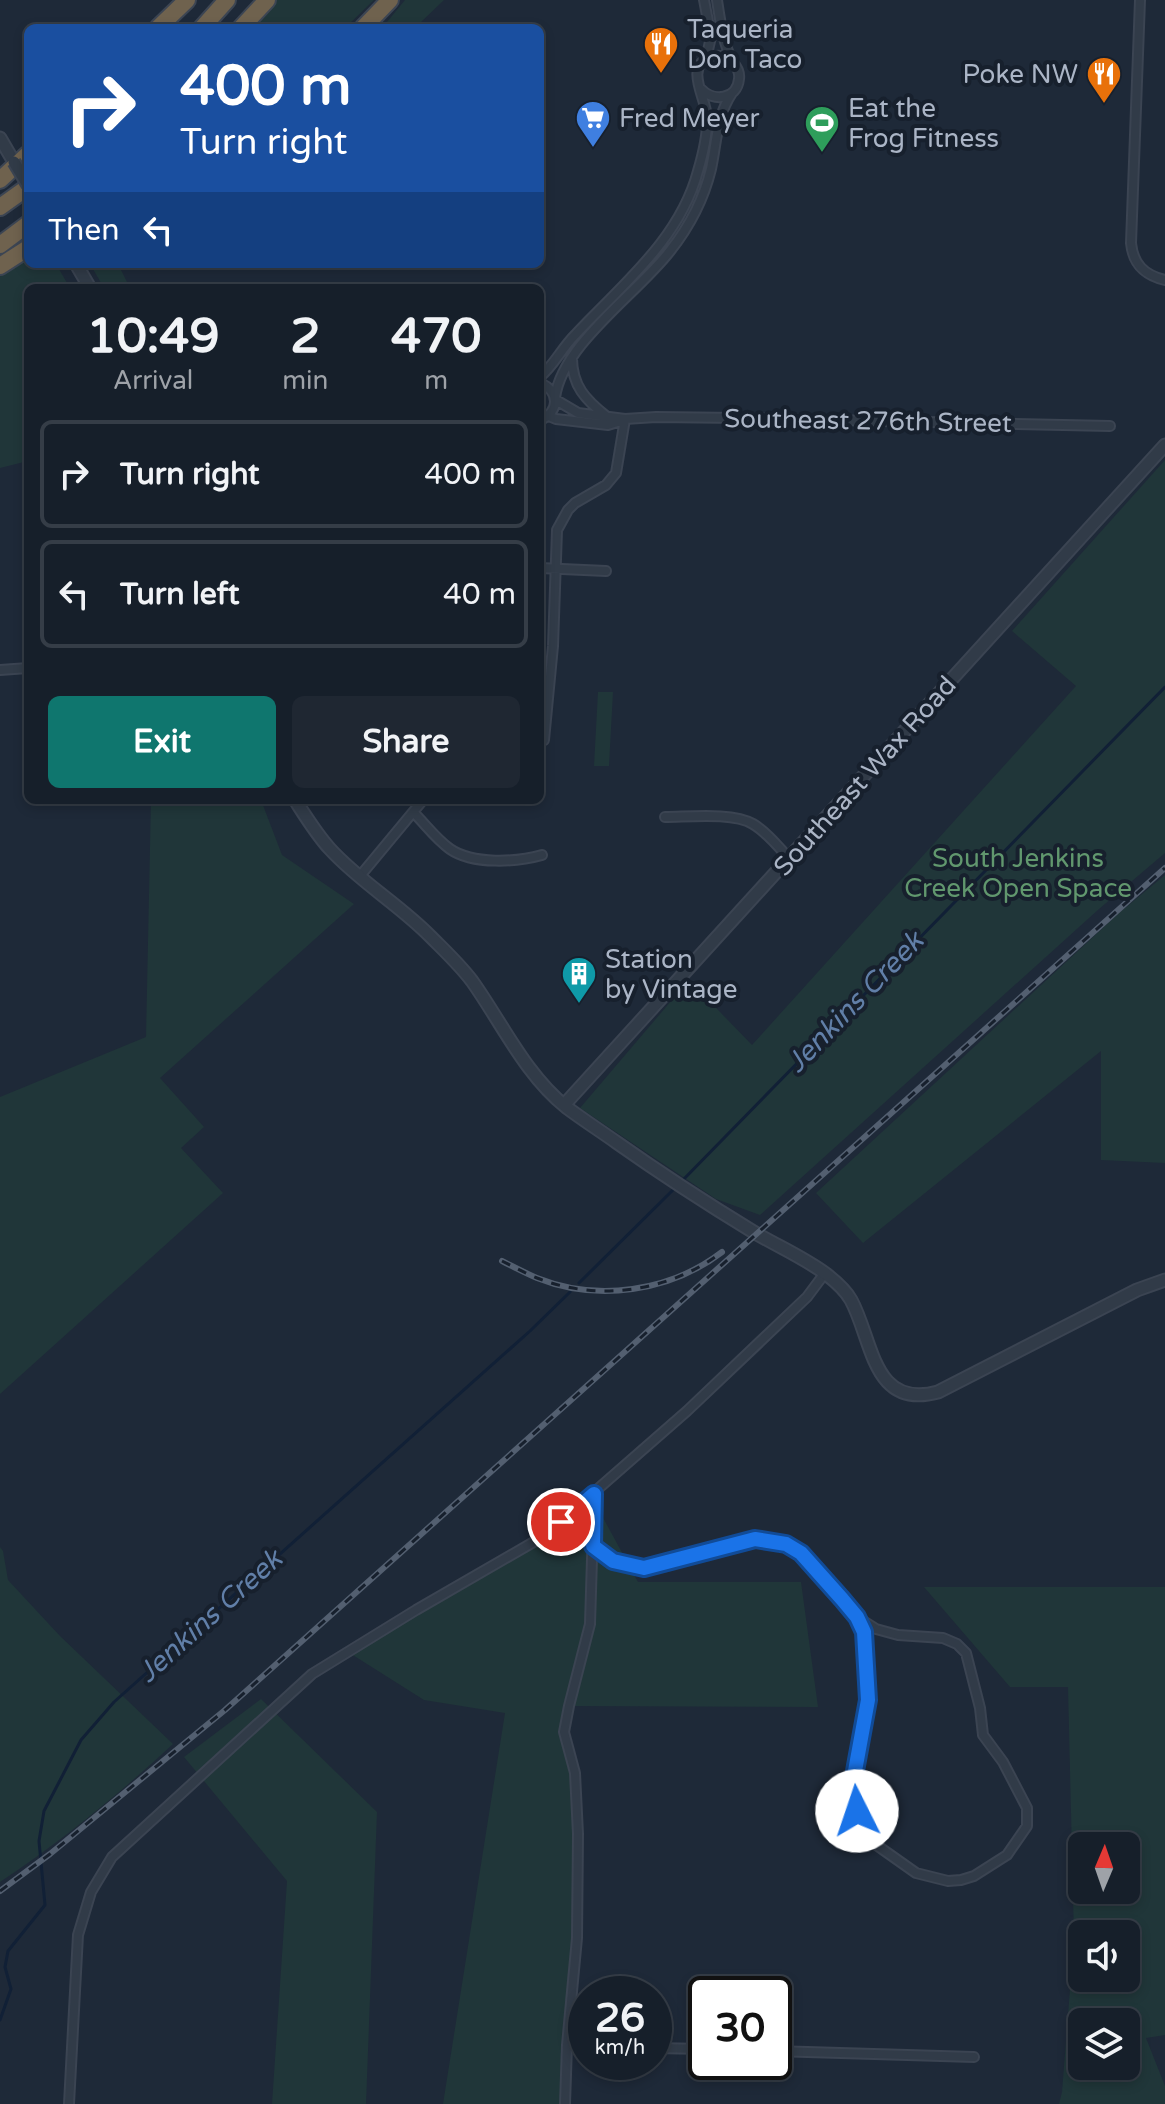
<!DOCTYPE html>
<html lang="en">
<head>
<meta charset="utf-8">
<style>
	:root { --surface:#161f2a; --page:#1f2732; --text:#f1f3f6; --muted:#9ea2a8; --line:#353d47; --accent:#0f766e }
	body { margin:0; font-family:"Varela Round",sans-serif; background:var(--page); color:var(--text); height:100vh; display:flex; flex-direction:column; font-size:30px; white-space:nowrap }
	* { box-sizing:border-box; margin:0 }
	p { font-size:26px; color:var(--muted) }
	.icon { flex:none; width:44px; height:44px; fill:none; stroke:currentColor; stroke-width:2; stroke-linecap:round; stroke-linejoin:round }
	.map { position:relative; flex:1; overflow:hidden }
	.details { position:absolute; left:24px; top:284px; width:520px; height:520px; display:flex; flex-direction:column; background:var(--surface); border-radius:12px; box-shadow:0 4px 12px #0003,0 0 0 2px var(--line) }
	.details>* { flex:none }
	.hud { position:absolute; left:24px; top:24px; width:520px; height:244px; border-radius:12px; box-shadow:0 4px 12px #0003,0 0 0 2px var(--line); background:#1a4fa0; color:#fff; overflow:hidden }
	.needle { width:52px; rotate:2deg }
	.tools { position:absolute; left:1068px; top:1832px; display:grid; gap:16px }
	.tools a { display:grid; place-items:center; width:72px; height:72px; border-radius:12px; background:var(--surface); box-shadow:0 4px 12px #0003,0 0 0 2px var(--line); font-size:40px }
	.speed { position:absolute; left:568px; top:1976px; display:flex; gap:16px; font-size:40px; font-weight:700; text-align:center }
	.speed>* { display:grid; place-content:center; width:104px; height:104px; border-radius:50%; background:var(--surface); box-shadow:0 4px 12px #0003,0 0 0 2px var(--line); line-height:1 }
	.speed small { font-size:20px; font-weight:400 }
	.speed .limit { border:4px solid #111; border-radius:12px; background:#fff; color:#111 }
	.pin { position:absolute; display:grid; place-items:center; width:68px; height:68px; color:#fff; margin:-34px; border:4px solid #fff; border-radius:50%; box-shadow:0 2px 8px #0007 }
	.me { position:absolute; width:88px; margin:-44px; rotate:356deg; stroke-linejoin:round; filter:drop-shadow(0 0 6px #0008) }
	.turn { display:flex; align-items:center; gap:28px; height:168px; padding:0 24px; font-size:36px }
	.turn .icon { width:104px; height:104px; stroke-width:2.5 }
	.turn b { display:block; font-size:56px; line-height:68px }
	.then { display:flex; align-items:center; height:76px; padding:0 24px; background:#0003; gap:16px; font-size:30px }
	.eta { display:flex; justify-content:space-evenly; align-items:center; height:136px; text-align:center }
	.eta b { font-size:48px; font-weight:800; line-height:56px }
	.action { display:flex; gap:16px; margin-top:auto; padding:16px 24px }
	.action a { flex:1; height:92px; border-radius:12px; background:var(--accent); color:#fff; font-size:32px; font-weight:800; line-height:92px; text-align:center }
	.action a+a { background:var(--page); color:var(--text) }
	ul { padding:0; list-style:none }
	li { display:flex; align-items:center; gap:24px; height:108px; margin:0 16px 12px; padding:0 8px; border:4px solid var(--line); border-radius:12px }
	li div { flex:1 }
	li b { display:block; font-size:30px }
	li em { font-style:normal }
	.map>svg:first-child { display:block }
	.green { fill:#203639; fill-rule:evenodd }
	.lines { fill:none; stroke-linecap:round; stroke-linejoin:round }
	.stream { stroke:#112036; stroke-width:3 }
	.minor-casing { stroke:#3b4452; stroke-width:12 }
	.tertiary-casing { stroke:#3b4452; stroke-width:15 }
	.motorway-casing { stroke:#3c4553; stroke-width:20 }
	.minor { stroke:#313b48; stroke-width:8 }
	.tertiary { stroke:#313b48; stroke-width:11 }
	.motorway { stroke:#6f624e; stroke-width:16 }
	.rail-casing { stroke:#535f70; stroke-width:6 }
	.rail { stroke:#17202d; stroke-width:3; stroke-dasharray:9; stroke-linecap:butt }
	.tertiary-bridge-casing { stroke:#3b4452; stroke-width:15; stroke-linecap:butt }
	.tertiary-bridge { stroke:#313b48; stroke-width:11 }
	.route-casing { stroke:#114b97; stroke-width:20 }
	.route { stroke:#1a73e8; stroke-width:14 }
	.labels { text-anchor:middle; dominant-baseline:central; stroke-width:8; stroke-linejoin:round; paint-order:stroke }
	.poi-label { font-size:26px; fill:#abb5c6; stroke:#17202d; text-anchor:start }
	.street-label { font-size:26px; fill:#abb5c6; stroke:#17202d }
	.park-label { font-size:26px; fill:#61976e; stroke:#17202d }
	.water-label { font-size:28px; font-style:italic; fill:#617fa8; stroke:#17202d }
</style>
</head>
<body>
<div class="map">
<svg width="1165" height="2104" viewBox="0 0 1165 2104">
	<rect width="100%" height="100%" fill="#1e2938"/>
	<!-- green -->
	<path class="green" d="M275 0H374L345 28H250Z
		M405 0H444L421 22 410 28H382Z
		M28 253V264H56L70 288H28V461L0 468V273Z
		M90 264H118L130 288H104Z
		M1165 460V853L1099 909 760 1215 716 1199 580 1108 689 980 752 1045 1076 686 1012 631Z
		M598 692H613L609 766H594Z
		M151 800H261L282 855 354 904 160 1078 204 1127 181 1148 223 1193 0 1394V1097L146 1037Z
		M1165 875V1163L1101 1160V1051L863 1243 816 1193 1119 913Z
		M594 1501 638 1582H801L818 1707 569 1706 564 1732 578 1834 567 2104H443L505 1713 424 1700 348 1652Z
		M0 1547 3 1551 8 1580 60 1636 173 1744C119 1794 62 1841 0 1882Z
		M924 1587H1165V2035L1146 2038 1165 2086V2104H1059L1062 2092 1074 1938 1068 1687H1010ZM1082 1846H1126V1890H1082ZM1082 1934H1126V1978H1082ZM1082 2022H1126V2066H1082Z
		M261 1699 377 1812 366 2104H272L287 1881 184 1757Z"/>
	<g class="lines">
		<!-- stream -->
		<path class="stream" d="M681 1182 1165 687
			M579 1283 676 1187
			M0 2020 11 1989 5 1967 8 1951 45 1905 39 1841 44 1811 81 1740 114 1702 530 1331 570 1292"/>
		<defs>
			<path id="minor" d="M704 0 711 37 706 59
				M1140 0 1131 243C1133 264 1144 275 1165 280
				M701 89C713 102 737 100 739 79 740 72 737 68 733 62 723 44 720 20 717 0
				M572 358C572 386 586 400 606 416
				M540 377C554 365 562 348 575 335 622 285 680 239 698 171 703 154 708 134 707 117 706 98 684 67 710 57 719 54 726 56 733 61
				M540 383C560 391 560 412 540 420
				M555 398C562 344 638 293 670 251 689 227 704 198 711 169 717 142 716 117 732 93
				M556 400 578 413 625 419 656 417 740 418 1110 426
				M549 416 556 419 608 425 624 420
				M540 568 606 571
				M0 670 28 668
				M544 740 553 646 557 530 568 510 575 503 606 485 616 473 625 419
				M414 813C426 825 436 839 450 849 473 865 517 862 542 855
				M665 817C688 817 733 812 753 824 767 832 778 847 790 859
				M360 876 423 800
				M593 1546 613 1561 644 1568 755 1539 786 1544 801 1553 857 1617 876 1629 898 1635 943 1638 957 1644 966 1653 980 1708 983 1735 1003 1762 1027 1808V1826L1007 1855 974 1876 961 1880 948 1881 916 1873 875 1844 865 1833 860 1825 856 1802 855 1771 868 1700 865 1644 864 1632 857 1617
				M567 2045 586 2046
				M654 2048 706 2049
				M774 2051 974 2057
				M69 2104 78 1935 91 1892 112 1857 312 1674 416 1610 544 1536 687 1411 807 1297 825 1273
				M565 2104 567 2045 577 1938 578 1834 575 1773 564 1732 569 1706 590 1624 594 1494"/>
			<path id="tertiary" d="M0 138 14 162
				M76 264 90 288
				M295 800C306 817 317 835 330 849 360 882 400 905 431 937 445 951 460 965 472 981 502 1023 525 1074 566 1107 582 1119 599 1130 616 1142 660 1173 706 1203 752 1231 777 1246 803 1257 826 1274 835 1281 845 1289 851 1300 873 1340 872 1410 938 1392L1137 1290 1165 1280
				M564 1105 1165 445"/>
			<path id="motorway" d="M158 28 187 0
				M202 28 227 0
				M241 28 267 0
				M363 28 390 0
				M0 180 28 154
				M0 207 28 187
				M0 245 28 224
				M0 266 28 248"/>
		</defs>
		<!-- minor casing -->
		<use href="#minor" class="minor-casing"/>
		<!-- tertiary casing -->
		<use href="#tertiary" class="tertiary-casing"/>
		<!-- motorway casing -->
		<use href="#motorway" class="motorway-casing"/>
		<!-- minor -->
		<use href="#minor" class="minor"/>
		<!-- tertiary -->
		<use href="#tertiary" class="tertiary"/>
		<!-- motorway -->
		<use href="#motorway" class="motorway"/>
		<defs>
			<path id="rail" d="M502 1261C514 1267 525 1273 537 1278 597 1302 670 1292 722 1252
				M0 1891 50 1854 225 1710 1165 868"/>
		</defs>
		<!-- rail casing -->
		<use href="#rail" class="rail-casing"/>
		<!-- rail -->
		<use href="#rail" class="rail"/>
		<defs>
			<path id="tertiary-bridge" d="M14 162 28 185"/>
		</defs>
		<!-- tertiary-bridge casing -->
		<use href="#tertiary-bridge" class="tertiary-bridge-casing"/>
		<!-- tertiary-bridge -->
		<use href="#tertiary-bridge" class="tertiary-bridge"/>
	</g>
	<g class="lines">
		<defs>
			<path id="route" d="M561 1522 594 1494 593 1546 613 1561 644 1568 755 1539 786 1544 801 1553 842 1599 857 1617 864 1632 868 1700 855 1771 857 1811"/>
		</defs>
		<!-- route casing -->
		<use href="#route" class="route-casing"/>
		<!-- route -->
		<use href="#route" class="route"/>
	</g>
	<!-- icons -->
	<defs>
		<symbol id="restaurant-pin" viewBox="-11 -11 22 30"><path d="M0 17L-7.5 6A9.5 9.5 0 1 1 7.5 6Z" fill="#e8710a" stroke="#17202d"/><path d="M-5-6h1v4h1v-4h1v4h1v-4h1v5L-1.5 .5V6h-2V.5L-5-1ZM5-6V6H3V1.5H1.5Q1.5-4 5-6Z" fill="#fff"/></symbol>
		<symbol id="supermarket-pin" viewBox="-11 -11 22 30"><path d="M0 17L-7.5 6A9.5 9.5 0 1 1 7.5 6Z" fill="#3f7fe0" stroke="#17202d"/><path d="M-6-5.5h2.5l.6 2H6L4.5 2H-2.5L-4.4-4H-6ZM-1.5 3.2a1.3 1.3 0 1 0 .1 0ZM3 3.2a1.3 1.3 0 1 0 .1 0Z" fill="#fff"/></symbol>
		<symbol id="stadium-pin" viewBox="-11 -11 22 30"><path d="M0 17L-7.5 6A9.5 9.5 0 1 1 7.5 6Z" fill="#2e9e5b" stroke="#17202d"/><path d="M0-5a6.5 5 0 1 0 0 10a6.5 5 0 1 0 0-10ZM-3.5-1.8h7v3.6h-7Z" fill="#fff"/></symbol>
		<symbol id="building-pin" viewBox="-11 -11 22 30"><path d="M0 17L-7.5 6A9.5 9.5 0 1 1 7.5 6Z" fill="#0f9aa8" stroke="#17202d"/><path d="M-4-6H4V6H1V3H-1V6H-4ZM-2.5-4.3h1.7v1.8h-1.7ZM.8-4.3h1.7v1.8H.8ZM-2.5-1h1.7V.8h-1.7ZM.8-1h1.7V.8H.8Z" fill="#fff"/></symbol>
	</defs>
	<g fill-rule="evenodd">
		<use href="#restaurant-pin" x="641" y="24" width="40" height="54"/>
		<use href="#restaurant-pin" x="1084" y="54" width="40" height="54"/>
		<use href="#supermarket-pin" x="573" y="98" width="40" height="54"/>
		<use href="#stadium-pin" x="802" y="103" width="40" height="54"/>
		<use href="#building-pin" x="559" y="954" width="40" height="54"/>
	</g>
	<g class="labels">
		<!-- poi labels -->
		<g class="poi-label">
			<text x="687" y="29">Taqueria<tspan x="687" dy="30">Don Taco</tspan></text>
			<text x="1078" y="74" text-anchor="end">Poke NW</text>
			<text x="848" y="108">Eat the<tspan x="848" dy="30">Frog Fitness</tspan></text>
			<text x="619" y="118">Fred Meyer</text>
			<text x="605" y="959">Station<tspan x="605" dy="30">by Vintage</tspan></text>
		</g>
		<!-- street labels -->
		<g class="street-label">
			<text transform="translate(868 421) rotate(1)">Southeast 276th Street</text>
			<text transform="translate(865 776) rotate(-48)">Southeast Wax Road</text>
		</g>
		<!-- park labels -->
		<g class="park-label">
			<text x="1018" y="858">South Jenkins<tspan x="1018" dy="30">Creek Open Space</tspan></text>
		</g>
		<!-- water labels -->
		<g class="water-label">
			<text transform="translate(855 1002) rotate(-46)">Jenkins Creek</text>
			<text transform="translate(210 1616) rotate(-42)">Jenkins Creek</text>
		</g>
	</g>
</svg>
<div class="tools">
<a><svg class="needle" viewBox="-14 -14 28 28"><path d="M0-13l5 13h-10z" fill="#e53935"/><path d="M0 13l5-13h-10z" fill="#9ea2a8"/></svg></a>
<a><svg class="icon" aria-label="sound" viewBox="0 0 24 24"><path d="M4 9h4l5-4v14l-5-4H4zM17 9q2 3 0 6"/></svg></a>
<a><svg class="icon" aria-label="layers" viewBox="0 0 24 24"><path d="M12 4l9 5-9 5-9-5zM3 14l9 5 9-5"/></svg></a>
</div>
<div class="speed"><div>26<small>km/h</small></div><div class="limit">30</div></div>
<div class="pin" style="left:561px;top:1522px;background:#d93025"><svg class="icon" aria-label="arrive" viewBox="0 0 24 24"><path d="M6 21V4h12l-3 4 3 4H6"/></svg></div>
<svg class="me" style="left:857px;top:1811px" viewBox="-20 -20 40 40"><circle r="19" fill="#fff"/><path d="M0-13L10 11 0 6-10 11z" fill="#1a73e8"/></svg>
<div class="hud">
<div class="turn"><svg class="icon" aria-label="right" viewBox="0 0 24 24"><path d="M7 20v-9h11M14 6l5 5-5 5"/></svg><div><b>400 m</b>Turn right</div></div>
<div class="then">Then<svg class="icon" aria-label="left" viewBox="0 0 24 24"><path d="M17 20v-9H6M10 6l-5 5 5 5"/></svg></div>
</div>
<section class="details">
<div class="eta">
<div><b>10:49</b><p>Arrival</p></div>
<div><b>2</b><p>min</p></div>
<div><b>470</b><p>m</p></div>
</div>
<ul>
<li><svg class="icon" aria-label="right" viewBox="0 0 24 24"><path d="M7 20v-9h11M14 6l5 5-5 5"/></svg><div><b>Turn right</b></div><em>400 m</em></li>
<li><svg class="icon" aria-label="left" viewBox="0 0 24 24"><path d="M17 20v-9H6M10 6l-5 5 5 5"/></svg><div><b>Turn left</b></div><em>40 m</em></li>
</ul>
<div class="action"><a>Exit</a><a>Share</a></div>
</section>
</div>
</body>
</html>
